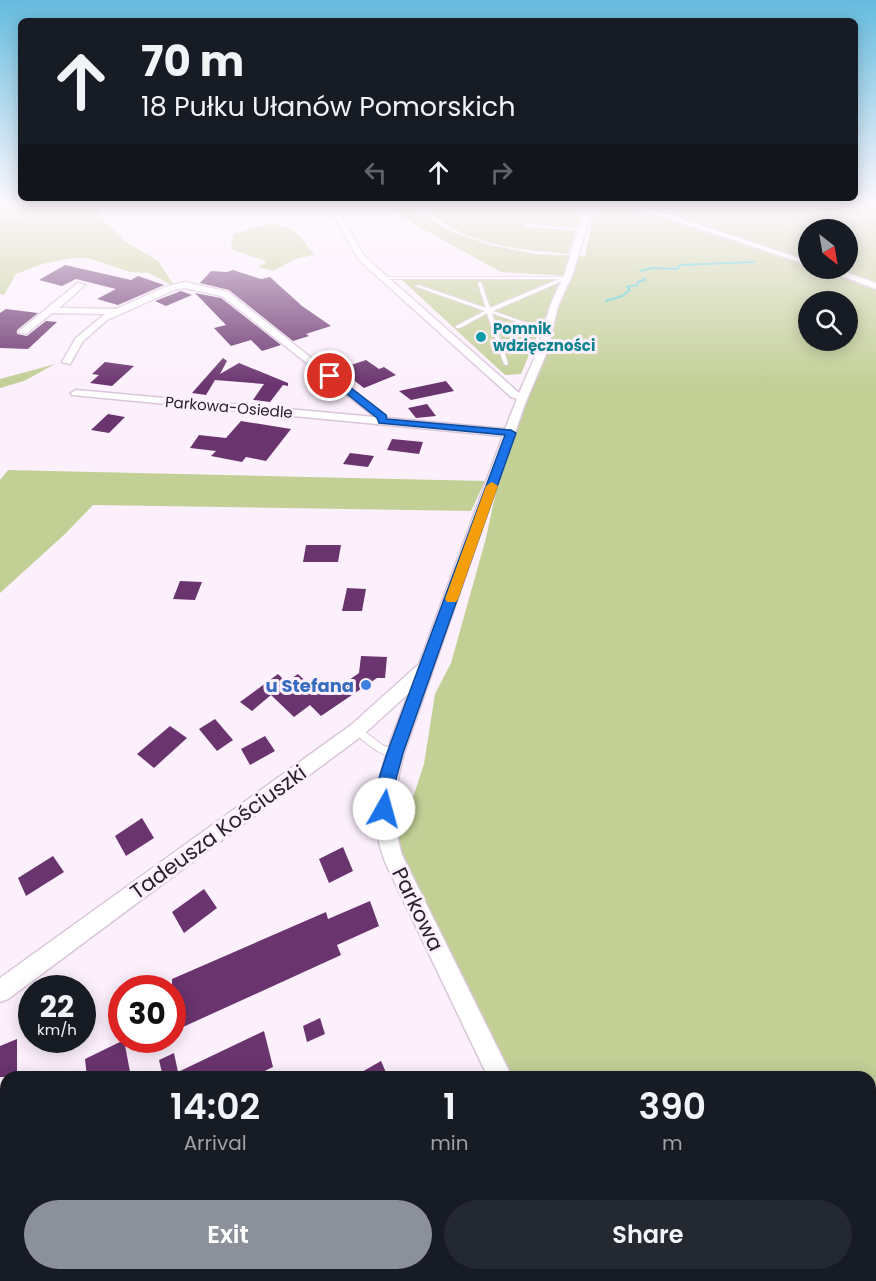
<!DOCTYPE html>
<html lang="en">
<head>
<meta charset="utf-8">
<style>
	:root { --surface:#171b24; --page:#242831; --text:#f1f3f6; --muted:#9ea1a6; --accent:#8c9099 }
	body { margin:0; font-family:Poppins,sans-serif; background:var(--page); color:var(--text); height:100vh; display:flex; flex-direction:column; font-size:22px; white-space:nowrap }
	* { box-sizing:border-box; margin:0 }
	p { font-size:20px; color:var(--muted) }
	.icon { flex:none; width:33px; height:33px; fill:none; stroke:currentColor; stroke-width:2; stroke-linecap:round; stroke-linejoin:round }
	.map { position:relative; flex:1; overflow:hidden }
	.side { position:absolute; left:0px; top:1071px; width:876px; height:210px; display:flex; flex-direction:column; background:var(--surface); border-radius:18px 18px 0 0; box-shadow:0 3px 15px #0003 }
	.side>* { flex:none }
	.hud { position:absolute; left:18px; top:18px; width:840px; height:183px; border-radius:9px; box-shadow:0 3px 15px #0003; background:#171b24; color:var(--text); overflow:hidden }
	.needle { width:39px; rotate:149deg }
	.buttons { position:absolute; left:798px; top:219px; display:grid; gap:12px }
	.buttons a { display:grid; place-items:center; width:60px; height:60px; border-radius:50%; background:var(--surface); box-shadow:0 3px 15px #0003; font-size:30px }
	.speed { position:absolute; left:18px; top:975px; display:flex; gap:12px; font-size:30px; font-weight:700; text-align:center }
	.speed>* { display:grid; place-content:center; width:78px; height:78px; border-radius:50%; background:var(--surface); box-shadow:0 3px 15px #0003; line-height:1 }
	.speed small { font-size:15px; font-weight:400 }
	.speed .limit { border:9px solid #d22; background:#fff; color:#111 }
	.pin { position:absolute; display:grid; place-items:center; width:51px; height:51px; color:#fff; margin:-26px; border:3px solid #fff; border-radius:50%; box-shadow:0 2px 6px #0007 }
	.me { position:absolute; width:66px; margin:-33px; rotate:7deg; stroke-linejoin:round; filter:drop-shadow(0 0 4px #0008) }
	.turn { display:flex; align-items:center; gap:21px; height:126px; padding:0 24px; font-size:27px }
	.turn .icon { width:78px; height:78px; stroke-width:2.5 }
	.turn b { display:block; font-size:42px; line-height:51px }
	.lanes { display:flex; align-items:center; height:57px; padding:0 24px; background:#0003; justify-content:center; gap:30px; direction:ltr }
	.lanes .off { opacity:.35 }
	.eta { display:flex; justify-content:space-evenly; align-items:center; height:102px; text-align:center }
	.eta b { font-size:36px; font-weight:600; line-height:42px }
	.button { display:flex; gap:12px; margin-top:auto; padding:12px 24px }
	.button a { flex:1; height:69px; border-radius:36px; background:var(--accent); color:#fff; font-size:24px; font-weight:600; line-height:69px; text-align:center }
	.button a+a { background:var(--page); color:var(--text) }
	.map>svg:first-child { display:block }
	.green { fill:#c2cf95; fill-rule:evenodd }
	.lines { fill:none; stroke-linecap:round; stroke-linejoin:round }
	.stream { stroke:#40c5ce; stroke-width:2 }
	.building { fill:#6a346f }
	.lane-casing { stroke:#dac6da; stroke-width:2 }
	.street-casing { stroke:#dac6da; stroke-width:3 }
	.lane { fill:#fff; fill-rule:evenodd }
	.street { fill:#fff; fill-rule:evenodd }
	.route { fill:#1a73e8; stroke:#114b97; stroke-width:1.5 }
	.slow { fill:#f59e0b }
	.culture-dot { fill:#0f9aa8; stroke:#fcf0fd; stroke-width:2 }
	.shop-dot { fill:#3f7fe0; stroke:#fcf0fd; stroke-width:2 }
	.labels { text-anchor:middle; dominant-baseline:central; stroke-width:6; stroke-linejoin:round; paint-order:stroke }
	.far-culture-label { font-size:15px; font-weight:bold; fill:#0d838f; stroke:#fcf0fd; text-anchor:start }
	.far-street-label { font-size:15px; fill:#29222a; stroke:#fcf0fd }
	.shop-label { font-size:18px; font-weight:bold; fill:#366cbe; stroke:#fcf0fd; text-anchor:end }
	.near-street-label { font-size:21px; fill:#29222a; stroke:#fcf0fd }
</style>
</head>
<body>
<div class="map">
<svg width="876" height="1281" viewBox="0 0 876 1281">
	<rect width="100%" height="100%" fill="#fcf0fd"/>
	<!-- green -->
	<path class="green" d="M0 206H104L101 207 100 217 126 242 158 261 173 284H170L149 273 130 272 88 258H73L42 264 16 274 4 295 0 294Z
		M387 206H412L450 231 489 245 536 254 585 256 595 206H876V1281H612L609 1275H870V1077H509L403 865 398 834 410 807 424 764 435 694 451 663 486 538 498 482 570 276 501 272 396 214ZM808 230H848V268H808ZM808 302H848V340H808Z
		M418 206H582L578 227 564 226 563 229 576 231 568 254C532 250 495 249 462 233 446 225 432 216 418 206Z
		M268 224C295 225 299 235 314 255L295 259 273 271 258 267 266 263 263 260 233 250 231 244 234 234Z
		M402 280H557L560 282 521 374 505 375Z
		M55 364 24 381 0 388V379Z
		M8 470 485 481 471 511 93 505 65 534 0 593V480Z"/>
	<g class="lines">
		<!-- stream -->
		<path class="stream" d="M640 271 653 268 677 269 680 265 754 262
			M606 301 622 296 630 290 627 287 637 285 638 282 645 280 643 278"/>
	</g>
	<!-- building -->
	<path class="building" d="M65 265 131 280 138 276 164 285 118 305 97 299 116 289 76 279 62 286 39 280Z
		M233 270 261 279 270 277 302 306 331 326 306 334 309 336 293 341 229 290 200 283 211 271 227 272Z
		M181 291 192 295 166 306 155 301Z
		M195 293 221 298 281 345 262 351 251 340 231 346 214 328 226 325Z
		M6 309 38 313 17 330V334L27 336 46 321 57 322 28 349 0 348V313Z
		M223 358 227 361 220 374 239 363 288 383V386L283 385 270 402 253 400 264 384 215 380 206 395 192 393Z
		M366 360 379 369 384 367 396 375 364 388 339 369Z
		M105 362 134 366 112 386 90 383 99 375 92 374Z
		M446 381 454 391 411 400 399 391Z
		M427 404 436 416 416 418 408 408Z
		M108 414 125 417 109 433 91 430Z
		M241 421 291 429 266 461 246 457 242 462 211 456 216 451 190 448 199 435 226 438Z
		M392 439 423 442 419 454 387 450Z
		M350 453 374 456 368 467 343 464Z
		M306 545H341L338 562H303Z
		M180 581 202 582 195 600 173 599Z
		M347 588 366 589 362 611H342Z
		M361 656 387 657 385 678H377L321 716 310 705 294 717 271 695 252 711 240 702 278 674 286 682 298 674 319 694 326 690 329 694 359 673Z
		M215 719 233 740 217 751 199 729Z
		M170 726 187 738 154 768 137 754Z
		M265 736 275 751 250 765 241 749Z
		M142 818 154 838 126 856 115 836Z
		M343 847 353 871 329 883 319 859Z
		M53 856 64 872 26 896 18 878Z
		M204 889 217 908 184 933 172 912Z
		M370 901 379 926 337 945 341 955 172 1032V979L326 912 328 919Z
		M320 1018 325 1034 307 1042 303 1026Z
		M264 1031 273 1067 252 1077H163L159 1060 174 1053 178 1072Z
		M17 1039V1077H0V1046Z
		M124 1040 131 1077H87L85 1059Z
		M381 1061 388 1077H353Z"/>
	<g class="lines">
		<defs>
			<path id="lane" d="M524 224 582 229 584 230 582 231 525 226Z
				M382 277H566L568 278 563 279 562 281 493 311 535 326 531 327 492 313 508 364 506 365 504 364 487 313 460 328H456V326L485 311 415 286 418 285 486 308 478 283 481 282 490 308 559 279H382Z
				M357 726 384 746 398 750 399 753 398 756C381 758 367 743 354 733L353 730 354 727Z"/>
			<path id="street" d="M328 206H335L365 257 374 265 519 393 537 352 550 306 565 273 578 230 589 206H596L586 230 573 273 558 306 547 352 525 404 404 753C394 789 391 818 402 855L512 1077H488L386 864C361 805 388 748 409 693L363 735 8 999 0 1002V978L351 725 419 664 503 436 72 395 71 393 76 390 375 417 222 296 185 288 174 290 107 320 83 341 70 364 62 362 76 338 105 314 52 313 26 334 18 332 78 283 85 285 59 308 116 309 168 286 185 282 228 292 387 418 505 429 517 399 511 397 359 260Z
				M631 206H642L808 261V265Z
				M821 268H834L876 283V289Z
				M583 1275H610L612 1281H585Z"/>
		</defs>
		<!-- lane casing -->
		<use href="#lane" class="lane-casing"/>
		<!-- street casing -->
		<use href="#street" class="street-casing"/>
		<!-- lane -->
		<use href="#lane" class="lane"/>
		<!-- street -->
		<use href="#street" class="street"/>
	</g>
	<!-- sky -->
	<linearGradient id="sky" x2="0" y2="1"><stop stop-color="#65bbde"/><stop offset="0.53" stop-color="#fef8fe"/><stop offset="1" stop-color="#fef8fe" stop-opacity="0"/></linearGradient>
	<rect width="876" height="386" fill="url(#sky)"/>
	<!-- route -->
	<path class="route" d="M327 374H333L386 415 387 419 511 430 516 433 403 753 393 791 390 814 384 817 378 814C370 796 382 771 387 753L505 435 379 423 377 418 327 378Z"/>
	<!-- slow -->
	<path class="slow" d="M492 482 498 486 458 599 456 602H447L445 599 486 486Z"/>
	<!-- markers -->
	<circle class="culture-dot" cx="481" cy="337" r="6"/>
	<circle class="shop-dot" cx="366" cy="685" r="6"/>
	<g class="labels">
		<!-- far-culture labels -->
		<g class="far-culture-label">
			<text x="493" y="328">Pomnik<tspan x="493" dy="17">wdzięczności</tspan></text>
		</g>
		<!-- far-street labels -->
		<g class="far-street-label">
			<text transform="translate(229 407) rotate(5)">Parkowa-Osiedle</text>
		</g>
		<!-- shop labels -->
		<g class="shop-label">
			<text x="354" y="685">u Stefana</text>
		</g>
		<!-- near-street labels -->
		<g class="near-street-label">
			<text transform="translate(218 832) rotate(-36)">Tadeusza Kościuszki</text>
			<text transform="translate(418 909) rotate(64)">Parkowa</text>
		</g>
	</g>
</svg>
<div class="buttons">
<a><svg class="needle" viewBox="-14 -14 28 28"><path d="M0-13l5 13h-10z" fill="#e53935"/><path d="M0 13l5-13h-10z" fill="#9ea1a6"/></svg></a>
<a><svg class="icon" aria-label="search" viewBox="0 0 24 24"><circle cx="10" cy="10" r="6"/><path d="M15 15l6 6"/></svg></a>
</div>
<div class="speed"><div>22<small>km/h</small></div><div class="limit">30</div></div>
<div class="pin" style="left:330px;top:376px;background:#d93025"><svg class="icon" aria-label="arrive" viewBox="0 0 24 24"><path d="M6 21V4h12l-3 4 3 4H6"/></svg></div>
<svg class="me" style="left:384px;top:809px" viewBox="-20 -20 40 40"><circle r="19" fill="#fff"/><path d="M0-13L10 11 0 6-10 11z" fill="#1a73e8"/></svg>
<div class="hud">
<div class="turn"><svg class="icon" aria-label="ahead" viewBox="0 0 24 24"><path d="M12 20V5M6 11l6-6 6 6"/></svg><div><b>70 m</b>18 Pułku Ułanów Pomorskich</div></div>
<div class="lanes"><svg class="icon off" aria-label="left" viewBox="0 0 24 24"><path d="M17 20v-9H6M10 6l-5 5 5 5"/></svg><svg class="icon" aria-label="ahead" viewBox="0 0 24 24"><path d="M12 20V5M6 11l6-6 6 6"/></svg><svg class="icon off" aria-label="right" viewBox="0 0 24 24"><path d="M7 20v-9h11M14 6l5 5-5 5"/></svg></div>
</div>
<section class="side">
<div class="eta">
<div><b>14:02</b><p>Arrival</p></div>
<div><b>1</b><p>min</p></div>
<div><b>390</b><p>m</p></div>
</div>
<div class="button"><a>Exit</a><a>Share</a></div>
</section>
</div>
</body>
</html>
